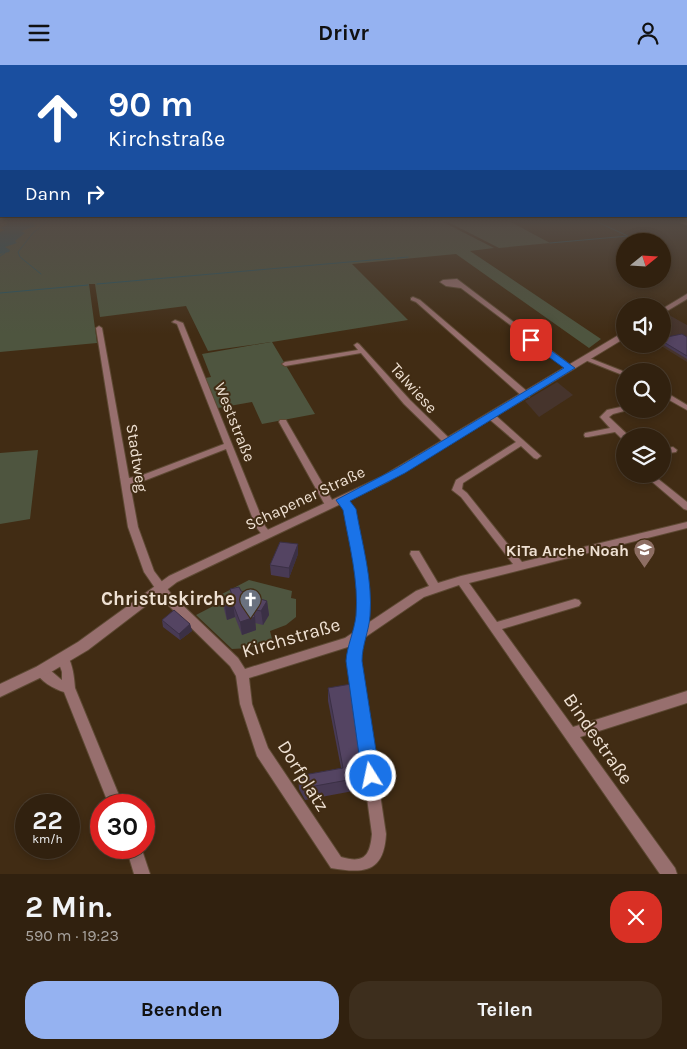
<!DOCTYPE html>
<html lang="de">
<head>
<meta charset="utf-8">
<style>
	:root { --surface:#31210f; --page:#3d2e1d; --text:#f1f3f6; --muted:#a8a39e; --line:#4c3e2f; --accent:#95b2f1 }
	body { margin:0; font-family:Karla,sans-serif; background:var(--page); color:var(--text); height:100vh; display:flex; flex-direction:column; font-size:19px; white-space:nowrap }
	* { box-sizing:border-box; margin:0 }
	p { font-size:16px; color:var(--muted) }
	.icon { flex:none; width:28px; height:28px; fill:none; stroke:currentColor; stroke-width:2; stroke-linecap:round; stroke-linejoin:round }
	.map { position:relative; height:809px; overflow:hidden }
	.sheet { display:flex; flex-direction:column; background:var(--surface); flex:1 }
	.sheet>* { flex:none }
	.banner { position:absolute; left:0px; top:0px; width:688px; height:152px; box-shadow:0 2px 8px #0003,0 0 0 1px var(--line); background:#1a4fa0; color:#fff; overflow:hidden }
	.needle { width:32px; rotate:72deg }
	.controls { position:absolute; left:616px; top:168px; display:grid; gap:10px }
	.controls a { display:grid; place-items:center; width:55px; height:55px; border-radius:50%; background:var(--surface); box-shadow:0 2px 8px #0003,0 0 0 1px var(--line); font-size:25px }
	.speed { position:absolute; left:15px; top:729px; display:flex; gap:10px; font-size:25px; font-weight:700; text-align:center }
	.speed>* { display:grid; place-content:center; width:65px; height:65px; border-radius:50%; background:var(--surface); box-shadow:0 2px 8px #0003,0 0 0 1px var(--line); line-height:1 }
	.speed small { font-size:12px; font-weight:400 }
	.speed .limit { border:8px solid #d22; background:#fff; color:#111 }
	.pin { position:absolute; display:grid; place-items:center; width:42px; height:42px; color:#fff; margin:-21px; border-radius:10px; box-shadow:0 2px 8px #0006 }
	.me { position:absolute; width:55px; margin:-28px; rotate:350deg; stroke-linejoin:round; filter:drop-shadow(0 0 4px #0008) }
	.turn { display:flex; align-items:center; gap:18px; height:105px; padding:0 25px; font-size:22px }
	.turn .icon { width:65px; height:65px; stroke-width:2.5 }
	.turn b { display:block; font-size:35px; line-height:42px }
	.then { display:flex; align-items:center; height:48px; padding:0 25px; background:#0003; gap:10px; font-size:19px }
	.round { display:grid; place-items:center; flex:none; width:52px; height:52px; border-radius:20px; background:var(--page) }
	.headline { display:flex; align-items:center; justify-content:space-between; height:85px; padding:0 25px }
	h1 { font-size:30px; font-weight:700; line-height:38px }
	.action { display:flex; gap:10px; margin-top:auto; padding:10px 25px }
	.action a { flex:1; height:58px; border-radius:20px; background:var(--accent); color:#111; font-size:20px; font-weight:700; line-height:58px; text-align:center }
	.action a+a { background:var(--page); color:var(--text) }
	header { display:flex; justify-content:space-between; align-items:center; height:65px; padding:0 25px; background:var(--accent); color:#111; font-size:22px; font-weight:700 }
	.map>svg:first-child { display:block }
	.commercial { fill:#46342c }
	.green { fill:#4e553f }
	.water { fill:#275662 }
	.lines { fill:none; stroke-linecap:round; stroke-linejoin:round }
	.stream { stroke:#275662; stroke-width:1 }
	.minor-casing { stroke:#5d4933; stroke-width:2 }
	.tertiary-casing { stroke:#5d4933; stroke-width:2 }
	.minor { fill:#976f6e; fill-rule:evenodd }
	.tertiary { fill:#976f6e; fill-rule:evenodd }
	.wall { fill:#483a54 }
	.shaded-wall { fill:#3b3045 }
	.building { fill:#544462; stroke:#3b3045 }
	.route { fill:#1a73e8; stroke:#114b97 }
	.labels { text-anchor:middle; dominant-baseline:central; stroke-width:4; stroke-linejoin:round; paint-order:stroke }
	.street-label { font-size:16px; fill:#efe1d3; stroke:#412c14 }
	.poi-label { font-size:16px; font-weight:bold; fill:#efe1d3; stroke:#412c14; text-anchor:end }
	.near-poi-label { font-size:19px; font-weight:bold; fill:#efe1d3; stroke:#412c14; text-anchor:end }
	.near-street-label { font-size:19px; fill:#efe1d3; stroke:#412c14 }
</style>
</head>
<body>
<header><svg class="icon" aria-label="menu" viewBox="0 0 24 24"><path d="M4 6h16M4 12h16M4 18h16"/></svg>Drivr<svg class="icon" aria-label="person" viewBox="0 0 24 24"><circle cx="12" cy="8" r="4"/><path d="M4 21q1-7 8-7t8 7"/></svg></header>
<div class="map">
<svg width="687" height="809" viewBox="0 0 687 809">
	<rect width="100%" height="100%" fill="#412c14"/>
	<!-- commercial -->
	<path class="commercial" d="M669 250 687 260V297L658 279H662L663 254Z
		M557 317 573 330 539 352 525 336Z"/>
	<!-- green -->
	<path class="green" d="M0 156H441L494 183 470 186 601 274 589 283 456 189 352 199 408 255 272 277 315 349 262 359 252 337 218 343 205 313 211 312 202 289 271 277 208 286 186 241 100 252 95 219H89L97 278 0 287Z
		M446 156H509L550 178 499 183Z
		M38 385 30 454 0 459V388Z
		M249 515 292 526 291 533 296 534V552L286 560 270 566 272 574 249 583 232 584 196 550 223 536 222 529Z"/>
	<!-- water -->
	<path class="water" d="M10 156H31L36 161 21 166 25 168 15 176 17 178 5 182 10 185 9 187 0 189V167L5 165 0 163 7 160 5 159Z"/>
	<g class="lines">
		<!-- stream -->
		<path class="stream" d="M550 178 628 171 595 156
			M0 186 5 188 0 191
			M397 193 408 192
			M41 209 20 192 18 187 33 168 48 156
			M97 219 395 193
			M0 228 88 220"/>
		<defs>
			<path id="minor" d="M457 214 573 302V304H569L461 223 446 221 440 217 443 215Z
				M413 232 420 235 529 328 530 330 529 332H523L416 237 411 235V233Z
				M175 255 183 258 265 461 272 470 270 472H264L256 462 226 384 146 415 130 419 138 462 154 506 172 530 238 593 245 604 345 573 354 567C364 527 352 484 344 444L338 435 340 433H346L354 444 365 497 368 524V558L416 526 429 521 410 489 411 486H419L438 518 461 511 513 499 461 432 452 425 456 415 516 377 488 353 487 351 488 349H494L541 391 537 394 534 393 521 381 463 418 462 424 467 428 522 497 687 457V463L469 518 497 557 575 534 579 535 581 538 579 541 502 564 573 662 687 626V638L580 672 675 803 677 809H660L459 520 424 532 364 573 360 596 386 769C384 807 365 809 331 803L257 691 240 639 236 611 230 601 164 536 144 507 128 462 96 263 99 261 102 263 129 413 140 411 224 379 177 259 172 257ZM351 581 348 596 372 769C370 791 364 799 341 792L268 683 252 639 249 613Z
				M357 278 359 279 410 335 451 375 452 377 451 379H445L404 339 361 288 285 301 282 299 285 297 358 285 354 280Z
				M587 292 625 307V311L585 295V293Z
				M662 325 687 340V345L662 331Z
				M625 341V344L628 345 613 349 609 352 628 370 629 371H625V374H622L615 367 588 372H585L584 370 585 368 610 363 600 352 607 345Z
				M280 355H286L287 357 335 440 333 442H327L325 440 279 357Z
				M673 382 677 385 676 387 662 389V384Z
				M643 409H652L687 437V445L684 444Z
				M63 588 67 589C73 601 74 611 75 623L123 740H109L64 627C54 624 40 616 35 606L37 602C46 599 55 610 62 615V607L57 593 59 589Z
				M126 782H141L150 809H134Z"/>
			<path id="tertiary" d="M680 156H687V160L680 157Z
				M687 229V234L662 249V244Z
				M622 268H625V273L389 416 177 517 88 585 46 610 0 632V619L36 602 78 577 169 511 381 412Z"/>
		</defs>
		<!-- minor casing -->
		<use href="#minor" class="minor-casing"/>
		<!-- tertiary casing -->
		<use href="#tertiary" class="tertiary-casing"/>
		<!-- minor -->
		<use href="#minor" class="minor"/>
		<!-- tertiary -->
		<use href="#tertiary" class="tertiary"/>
	</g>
	<!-- wall -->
	<path class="wall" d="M687 272V294L662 279V273Z
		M298 489 289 513 271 510 270 500Z
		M230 524 241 526 250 541 267 536 269 550 263 560 255 558 256 565 242 570 235 552 227 555 225 548 222 535 231 530Z
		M162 555 190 559 192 566 180 575 163 562Z
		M328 623 364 712V724L305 735 299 724 298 711 341 703 328 636Z"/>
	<!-- shaded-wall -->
	<path class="shaded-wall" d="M298 479V489L289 513V503Z
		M267 536 269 550 263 560 261 546Z
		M233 539 235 552 227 555 225 541Z
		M255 552 256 565 242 570 240 557Z
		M190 559 192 566 180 575 179 569Z"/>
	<!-- building -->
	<path class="building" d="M682 269 687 272V291L662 276V273Z
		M280 477 298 479 289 503 270 500Z
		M239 522 241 526 244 527 250 541 254 532 267 536 261 546 251 544 255 552 240 557 233 539 225 541 222 535 232 530 230 524Z
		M174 545 190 559 179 569 162 555Z
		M351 619 364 712 304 723 298 711 343 703 328 623Z"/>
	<!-- sky -->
	<linearGradient id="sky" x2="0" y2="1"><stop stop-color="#24180b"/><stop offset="0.58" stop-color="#544b45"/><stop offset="1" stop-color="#544b45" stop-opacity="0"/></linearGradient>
	<rect width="687" height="269" fill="url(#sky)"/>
	<!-- route -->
	<path class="route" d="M528 273H534L575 303 405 408 350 436 356 444C362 479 373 515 370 551 369 566 362 580 362 596L380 711 378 717 371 720 365 717 362 711 346 596C347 581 354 567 356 551 359 516 349 479 343 445L336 435 397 403 564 303 528 277Z"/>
	<!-- icons -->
	<defs>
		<symbol id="school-pin" viewBox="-11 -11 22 30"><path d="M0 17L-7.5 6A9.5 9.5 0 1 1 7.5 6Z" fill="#8d6e63" stroke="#412c14"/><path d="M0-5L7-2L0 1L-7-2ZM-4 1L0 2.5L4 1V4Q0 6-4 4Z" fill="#fff"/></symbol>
		<symbol id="church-pin" viewBox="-11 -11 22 30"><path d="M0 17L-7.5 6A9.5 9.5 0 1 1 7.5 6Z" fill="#6b7280" stroke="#412c14"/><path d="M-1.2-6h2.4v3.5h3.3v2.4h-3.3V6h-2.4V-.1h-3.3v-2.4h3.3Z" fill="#fff"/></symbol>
	</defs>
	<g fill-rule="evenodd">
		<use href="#school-pin" x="632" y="472" width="25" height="34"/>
		<use href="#church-pin" x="238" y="522" width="25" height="34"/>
	</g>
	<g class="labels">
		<!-- street labels -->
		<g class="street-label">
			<text transform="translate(414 323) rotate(48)">Talwiese</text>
			<text transform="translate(235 357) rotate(68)">Weststraße</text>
			<text transform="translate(137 393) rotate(81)">Stadtweg</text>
			<text transform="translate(305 433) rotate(-25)">Schapener Straße</text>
		</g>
		<!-- poi labels -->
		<g class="poi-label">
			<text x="629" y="485">KiTa Arche Noah</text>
		</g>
		<!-- near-poi labels -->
		<g class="near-poi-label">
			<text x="235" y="534">Christuskirche</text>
		</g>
		<!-- near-street labels -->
		<g class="near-street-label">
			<text transform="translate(291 573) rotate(-16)">Kirchstraße</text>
			<text transform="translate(598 674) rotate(55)">Bindestraße</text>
			<text transform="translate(303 711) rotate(58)">Dorfplatz</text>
		</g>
	</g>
</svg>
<div class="controls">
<a><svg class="needle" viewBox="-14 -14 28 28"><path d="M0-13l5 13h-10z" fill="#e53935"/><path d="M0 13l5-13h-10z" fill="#a8a39e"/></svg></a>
<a><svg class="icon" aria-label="sound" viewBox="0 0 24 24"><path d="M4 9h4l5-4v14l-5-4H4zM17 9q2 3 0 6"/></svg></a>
<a><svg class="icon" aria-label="search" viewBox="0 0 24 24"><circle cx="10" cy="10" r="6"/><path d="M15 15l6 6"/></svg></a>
<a><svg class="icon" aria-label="layers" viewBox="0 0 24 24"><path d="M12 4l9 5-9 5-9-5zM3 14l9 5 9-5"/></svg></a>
</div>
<div class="speed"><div>22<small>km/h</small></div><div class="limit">30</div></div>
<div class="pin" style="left:531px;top:275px;background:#d93025"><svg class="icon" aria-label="arrive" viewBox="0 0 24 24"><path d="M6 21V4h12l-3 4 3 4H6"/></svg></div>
<svg class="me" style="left:371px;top:711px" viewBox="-20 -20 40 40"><circle r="17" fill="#1a73e8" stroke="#fff" stroke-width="3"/><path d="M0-11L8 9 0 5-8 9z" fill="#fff"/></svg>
<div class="banner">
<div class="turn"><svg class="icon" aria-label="ahead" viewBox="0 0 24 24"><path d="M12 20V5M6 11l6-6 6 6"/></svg><div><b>90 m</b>Kirchstraße</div></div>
<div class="then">Dann<svg class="icon" aria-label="right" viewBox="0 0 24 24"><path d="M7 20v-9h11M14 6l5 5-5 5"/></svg></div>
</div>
</div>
<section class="sheet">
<div class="headline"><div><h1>2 Min.</h1><p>590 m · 19:23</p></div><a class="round" style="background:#d93025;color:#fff"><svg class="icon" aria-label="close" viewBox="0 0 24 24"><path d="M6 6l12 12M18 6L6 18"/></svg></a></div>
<div class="action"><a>Beenden</a><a>Teilen</a></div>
</section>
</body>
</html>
